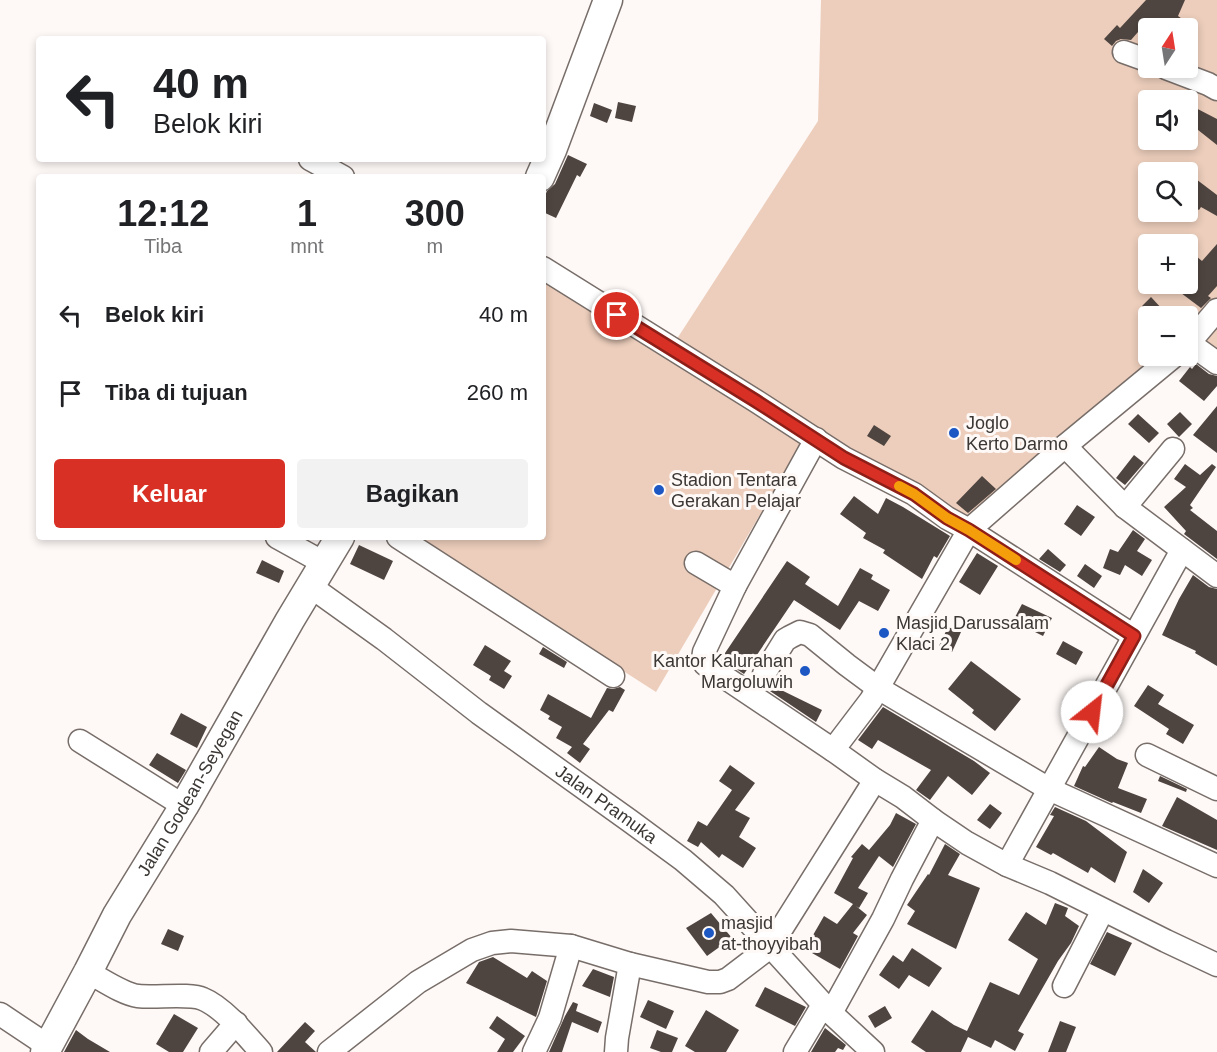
<!DOCTYPE html>
<html lang="id">
<head>
<meta charset="utf-8">
<style>
	:root { --surface:#fff; --page:#f2f2f2; --text:#202124; --muted:#757577; --accent:#d93025 }
	body { margin:0; font-family:Arial,sans-serif; background:var(--page); color:var(--text); height:100vh; display:flex; flex-direction:column; font-size:22px; white-space:nowrap }
	* { box-sizing:border-box; margin:0 }
	p { font-size:20px; color:var(--muted) }
	.icon { flex:none; width:33px; height:33px; fill:none; stroke:currentColor; stroke-width:2; stroke-linecap:round; stroke-linejoin:round }
	.map { position:relative; flex:1; overflow:hidden }
	.sheet { position:absolute; left:36px; top:174px; width:510px; height:366px; display:flex; flex-direction:column; background:var(--surface); border-radius:6px; box-shadow:0 3px 9px #0003 }
	.sheet>* { flex:none }
	.hud { position:absolute; left:36px; top:36px; width:510px; height:126px; border-radius:6px; box-shadow:0 3px 9px #0003; background:#fff; color:var(--text); overflow:hidden }
	.needle { width:39px; rotate:12deg }
	.tools { position:absolute; left:1138px; top:18px; display:grid; gap:12px }
	.tools a { display:grid; place-items:center; width:60px; height:60px; border-radius:6px; background:var(--surface); box-shadow:0 3px 9px #0003; font-size:30px }
	.pin { position:absolute; display:grid; place-items:center; width:51px; height:51px; color:#fff; margin:-26px; border:3px solid #fff; border-radius:50%; box-shadow:0 2px 6px #0007 }
	.me { position:absolute; width:66px; margin:-33px; rotate:29deg; stroke-linejoin:round; filter:drop-shadow(0 0 4px #0008) }
	.turn { display:flex; align-items:center; gap:21px; height:126px; padding:0 18px; font-size:27px }
	.turn .icon { width:78px; height:78px; stroke-width:2.5 }
	.turn b { display:block; font-size:42px; line-height:51px }
	.eta { display:flex; justify-content:space-evenly; align-items:center; height:102px; text-align:center }
	.eta b { font-size:36px; font-weight:600; line-height:42px }
	.primary-button { display:flex; gap:12px; margin-top:auto; padding:12px 18px }
	.primary-button a { flex:1; height:69px; border-radius:6px; background:var(--accent); color:#fff; font-size:24px; font-weight:600; line-height:69px; text-align:center }
	.primary-button a+a { background:var(--page); color:var(--text) }
	ul { padding:0; list-style:none }
	li { display:flex; align-items:center; gap:18px; height:78px; padding:0 18px }
	li div { flex:1 }
	li b { display:block; font-size:22px }
	li em { font-style:normal }
	.map>svg:first-child { display:block }
	.green { fill:#edcebc; fill-rule:evenodd }
	.building { fill:#4f4540 }
	.lines { fill:none; stroke-linecap:round; stroke-linejoin:round }
	.minor-casing { stroke:#786e69; stroke-width:25 }
	.major-casing { stroke:#786e69; stroke-width:31 }
	.minor { stroke:#fff; stroke-width:22 }
	.major { stroke:#fff; stroke-width:28 }
	.route-casing { stroke:#8d1f18; stroke-width:15 }
	.route { stroke:#d93025; stroke-width:10 }
	.slow { stroke:#f59e0b; stroke-width:10 }
	.poi-dot { fill:#1d57c4; stroke:#fef9f7; stroke-width:2 }
	.labels { text-anchor:middle; dominant-baseline:central; stroke-width:6; stroke-linejoin:round; paint-order:stroke }
	.poi-label { font-size:18px; fill:#3b3734; stroke:#fef9f7; text-anchor:start }
	.street-label { font-size:18px; fill:#3b3734; stroke:#fef9f7 }
</style>
</head>
<body>
<div class="map">
<svg width="1217" height="1052" viewBox="0 0 1217 1052">
	<rect width="100%" height="100%" fill="#fef9f7"/>
	<!-- green -->
	<path class="green" d="M821 0H1217V363L1188 344V316H1149V356H1174L969 530 671 348 818 121ZM1149 28H1188V68H1149ZM1149 100H1188V140H1149ZM1149 172H1188V212H1149ZM1149 244H1188V284H1149Z
		M543 268 802 443 656 692 414 537H543Z"/>
	<!-- building -->
	<path class="building" d="M1146 0H1185L1178 16 1195 28H1149V42L1138 32 1131 40 1121 39 1116 41 1112 46 1104 39 1117 25 1120 28Z
		M618 102 636 106 632 122 615 118Z
		M594 103 612 110 607 123 590 116Z
		M1188 104 1217 119V145L1188 122Z
		M568 155 587 164 580 177 577 175 556 218 543 212V200L547 191 555 184Z
		M1188 173 1217 195V216L1201 207 1199 210 1188 203Z
		M1217 244V286L1208 296 1211 298 1201 308 1169 284H1188V266L1196 256 1202 261Z
		M1151 297 1163 310 1157 316H1152L1142 306Z
		M1196 364 1209 374 1217 376V386L1204 401 1179 381 1190 367 1192 369Z
		M1217 406V453L1193 435Z
		M1180 412 1192 424 1179 437 1167 424Z
		M1138 414 1159 433 1149 443 1128 424Z
		M874 425 891 436 884 446 867 436Z
		M1134 455 1144 463 1125 485 1116 478Z
		M1185 464 1200 475 1212 464 1216 467 1190 505 1193 508 1190 510 1217 531V559L1184 534 1186 531 1164 507 1186 487 1174 479Z
		M982 476 996 489 968 513 956 503Z
		M854 496 878 514 886 498 903 507 950 536 937 558 934 556 922 579 883 553 885 550 863 538 866 533 840 514Z
		M1077 505 1095 517 1081 536 1064 524Z
		M1133 530 1145 539 1137 551 1152 560 1142 576 1125 565 1120 575 1103 568 1110 549 1118 552Z
		M359 545 393 561 384 580 350 564Z
		M1048 549 1066 565 1060 572 1039 559Z
		M977 553 998 566 980 595 959 582Z
		M262 560 284 571 279 583 256 573Z
		M787 561 810 577 805 584 838 606 860 568 873 575 871 579 890 590 878 611 859 601 840 630 794 600 744 674 721 659Z
		M1085 564 1102 576 1094 588 1077 576Z
		M1193 575 1209 587 1217 589V666L1195 653 1196 651 1162 635 1179 599Z
		M1022 604 1052 618 1043 636 1013 621Z
		M948 627 961 632 952 652 939 646Z
		M1063 641 1083 652 1076 665 1056 654Z
		M485 645 511 661 504 671 512 676 504 689 489 680 491 676 473 665Z
		M543 647 567 662 564 668 539 654Z
		M971 661 1021 699 995 731 972 713 974 710 948 689Z
		M771 685 822 710 816 722 764 687Z
		M1148 685 1164 695 1158 704 1194 725 1183 744 1166 734 1169 729 1134 706Z
		M620 687 625 690 613 712 609 710 583 744 590 749 580 763 567 753 572 747 556 738 562 727 548 719 550 716 540 710 548 694 591 718 607 688 613 689Z
		M883 707 974 761 990 773 972 795 948 776 930 800 916 790 931 770 878 740 872 749 858 740Z
		M181 713 207 727 197 748 170 734Z
		M1099 747 1117 759 1128 763 1118 788 1147 799 1141 813 1113 802 1112 803 1074 786 1083 766 1085 767Z
		M157 753 186 770 178 783 149 765Z
		M730 765 755 783 735 810 750 818 739 837 756 848 743 868 722 854 719 858 701 842 698 847 687 841 698 821 707 826 732 790 719 781Z
		M1160 776 1187 789 1186 792 1158 781Z
		M1177 797 1217 820V850L1162 826Z
		M990 804 1002 813 990 829 977 820Z
		M1055 807 1086 821 1127 852 1115 883 1091 867 1088 873 1053 853 1051 855 1036 847 1054 816 1050 815Z
		M896 813 916 824 893 867 879 856 858 888 868 893 859 908 856 906 867 915 853 933 858 936 840 969 805 949 824 916 837 924 853 904 834 893 853 858 851 857 862 844 869 850 890 825Z
		M945 844 960 854 948 875 980 888 956 949 907 924 915 911 907 905 928 874 929 875Z
		M1143 869 1163 883 1149 903 1133 892Z
		M1055 903 1068 908 1065 916 1079 926 1071 943 1058 961 1018 1031 1024 1034 1015 1051 995 1040 991 1048 968 1037 961 1052H926L911 1042 932 1010 954 1025 967 1031 990 982 1019 995 1038 959 1008 940 1026 912 1046 925Z
		M711 913 732 938 707 956 686 928Z
		M168 929 184 936 178 951 161 944Z
		M1107 932 1132 943 1115 976 1090 964Z
		M912 948 942 968 929 987 909 975 899 989 879 975 893 955 903 962Z
		M493 957 527 978 532 971 547 981 536 1017 466 983 479 962Z
		M593 969 614 977 610 997 582 986Z
		M765 987 806 1007 795 1026 755 1006Z
		M648 1000 674 1011 666 1029 640 1017Z
		M573 1002 578 1004 576 1011 602 1022 598 1033 572 1022 562 1052H549L565 1016Z
		M885 1006 892 1018 875 1028 868 1016Z
		M706 1010 739 1030 726 1052H695L685 1046Z
		M174 1014 198 1028 183 1052H169L156 1044Z
		M497 1016 525 1036 513 1052H497L505 1039 489 1028Z
		M1060 1021 1076 1027 1066 1052H1048Z
		M305 1022 315 1031 305 1042 316 1052H277Z
		M825 1028 846 1045 843 1050 838 1048 835 1052H811Z
		M76 1030 88 1039 110 1052H64Z
		M657 1030 678 1038 672 1052H661L650 1048Z"/>
	<g class="lines">
		<defs>
			<g id="minor">
				<path d="M1124 52 1149 61"/>
				<path d="M1166 68 1208 84 1217 89"/>
				<path d="M310 159 343 177"/>
				<path d="M543 268 756 401 844 458 914 494 947 518 969 530 1134 636"/>
				<path d="M1189 343 1217 363"/>
				<path d="M1188 344 1217 310"/>
				<path d="M1174 356 1065 446 969 530 871 700 833 750 875 780 903 797 933 820 967 843 1007 865 1050 883 1166 941 1217 965"/>
				<path d="M816 439 735 586 704 652 703 659 705 664 833 750"/>
				<path d="M1065 446 1125 507 1217 576"/>
				<path d="M1125 507 1173 449"/>
				<path d="M277 537 324 563"/>
				<path d="M398 537 613 676"/>
				<path d="M696 563 735 586"/>
				<path id="s1" d="M310 586 384 639 479 713 630 821 683 860 724 895 831 1013 873 1052"/>
				<path d="M764 674 785 640 790 637 800 632 810 635 847 665 878 688 1049 789 1217 866"/>
				<path d="M80 741 184 806"/>
				<path d="M1147 755 1217 789"/>
				<path d="M1007 865 1182 550"/>
				<path d="M88 972C103 980 123 994 138 996 156 998 190 993 203 999 223 1007 247 1036 261 1052"/>
				<path d="M1064 986 1103 910"/>
				<path d="M831 1013 883 919 902 879 933 820"/>
				<path d="M0 1014 48 1046"/>
				<path d="M211 1052 236 1023"/>
				<path d="M329 1052 418 982 472 950 492 943 511 941 571 946 630 964"/>
				<path d="M534 1052 550 1018 571 946"/>
				<path d="M616 1052 617 1038 630 964 708 982H720L728 979 770 947 875 780"/>
				<path d="M795 1052 823 1005"/>
			</g>
			<g id="major">
				<path d="M540 177 552 150 608 0"/>
				<path id="s2" d="M45 1052 88 972 117 915 184 806 290 620 340 537"/>
			</g>
		</defs>
		<!-- minor casing -->
		<use href="#minor" class="minor-casing"/>
		<!-- major casing -->
		<use href="#major" class="major-casing"/>
		<!-- minor -->
		<use href="#minor" class="minor"/>
		<!-- major -->
		<use href="#major" class="major"/>
	</g>
	<g class="lines">
		<defs>
			<path id="route" d="M617 315 756 401 844 458 914 494 947 518 969 530 1134 636 1092 712"/>
		</defs>
		<!-- route casing -->
		<use href="#route" class="route-casing"/>
		<!-- route -->
		<use href="#route" class="route"/>
		<!-- slow -->
		<path class="slow" d="M899 486 914 494 947 518 969 530 1016 560"/>
	</g>
	<!-- markers -->
	<g class="poi-dot">
		<circle cx="954" cy="433" r="6"/>
		<circle cx="659" cy="490" r="6"/>
		<circle cx="884" cy="633" r="6"/>
		<circle cx="805" cy="671" r="6"/>
		<circle cx="709" cy="933" r="6"/>
	</g>
	<g class="labels">
		<!-- poi labels -->
		<g class="poi-label">
			<text x="966" y="423">Joglo<tspan x="966" dy="21">Kerto Darmo</tspan></text>
			<text x="671" y="480">Stadion Tentara<tspan x="671" dy="21">Gerakan Pelajar</tspan></text>
			<text x="896" y="623">Masjid Darussalam<tspan x="896" dy="21">Klaci 2</tspan></text>
			<text x="793" y="661" text-anchor="end">Kantor Kalurahan<tspan x="793" dy="21">Margoluwih</tspan></text>
			<text x="721" y="923">masjid<tspan x="721" dy="21">at-thoyyibah</tspan></text>
		</g>
		<!-- street labels -->
		<g class="street-label">
			<text stroke="none"><textPath href="#s2" startOffset="297">Jalan Godean-Seyegan</textPath></text>
			<text stroke="none"><textPath href="#s1" startOffset="368">Jalan Pramuka</textPath></text>
		</g>
	</g>
</svg>
<div class="tools">
<a><svg class="needle" viewBox="-14 -14 28 28"><path d="M0-13l5 13h-10z" fill="#e53935"/><path d="M0 13l5-13h-10z" fill="#757577"/></svg></a>
<a><svg class="icon" aria-label="sound" viewBox="0 0 24 24"><path d="M4 9h4l5-4v14l-5-4H4zM17 9q2 3 0 6"/></svg></a>
<a><svg class="icon" aria-label="search" viewBox="0 0 24 24"><circle cx="10" cy="10" r="6"/><path d="M15 15l6 6"/></svg></a>
<a>+</a>
<a>−</a>
</div>
<div class="pin" style="left:617px;top:315px;background:#d93025"><svg class="icon" aria-label="arrive" viewBox="0 0 24 24"><path d="M6 21V4h12l-3 4 3 4H6"/></svg></div>
<svg class="me" style="left:1092px;top:712px" viewBox="-20 -20 40 40"><circle r="19" fill="#fff"/><path d="M0-13L10 11 0 6-10 11z" fill="#d93025"/></svg>
<div class="hud">
<div class="turn"><svg class="icon" aria-label="left" viewBox="0 0 24 24"><path d="M17 20v-9H6M10 6l-5 5 5 5"/></svg><div><b>40 m</b>Belok kiri</div></div>
</div>
<section class="sheet">
<div class="eta">
<div><b>12:12</b><p>Tiba</p></div>
<div><b>1</b><p>mnt</p></div>
<div><b>300</b><p>m</p></div>
</div>
<ul>
<li><svg class="icon" aria-label="left" viewBox="0 0 24 24"><path d="M17 20v-9H6M10 6l-5 5 5 5"/></svg><div><b>Belok kiri</b></div><em>40 m</em></li>
<li><svg class="icon" aria-label="arrive" viewBox="0 0 24 24"><path d="M6 21V4h12l-3 4 3 4H6"/></svg><div><b>Tiba di tujuan</b></div><em>260 m</em></li>
</ul>
<div class="primary-button"><a>Keluar</a><a>Bagikan</a></div>
</section>
</div>
</body>
</html>
